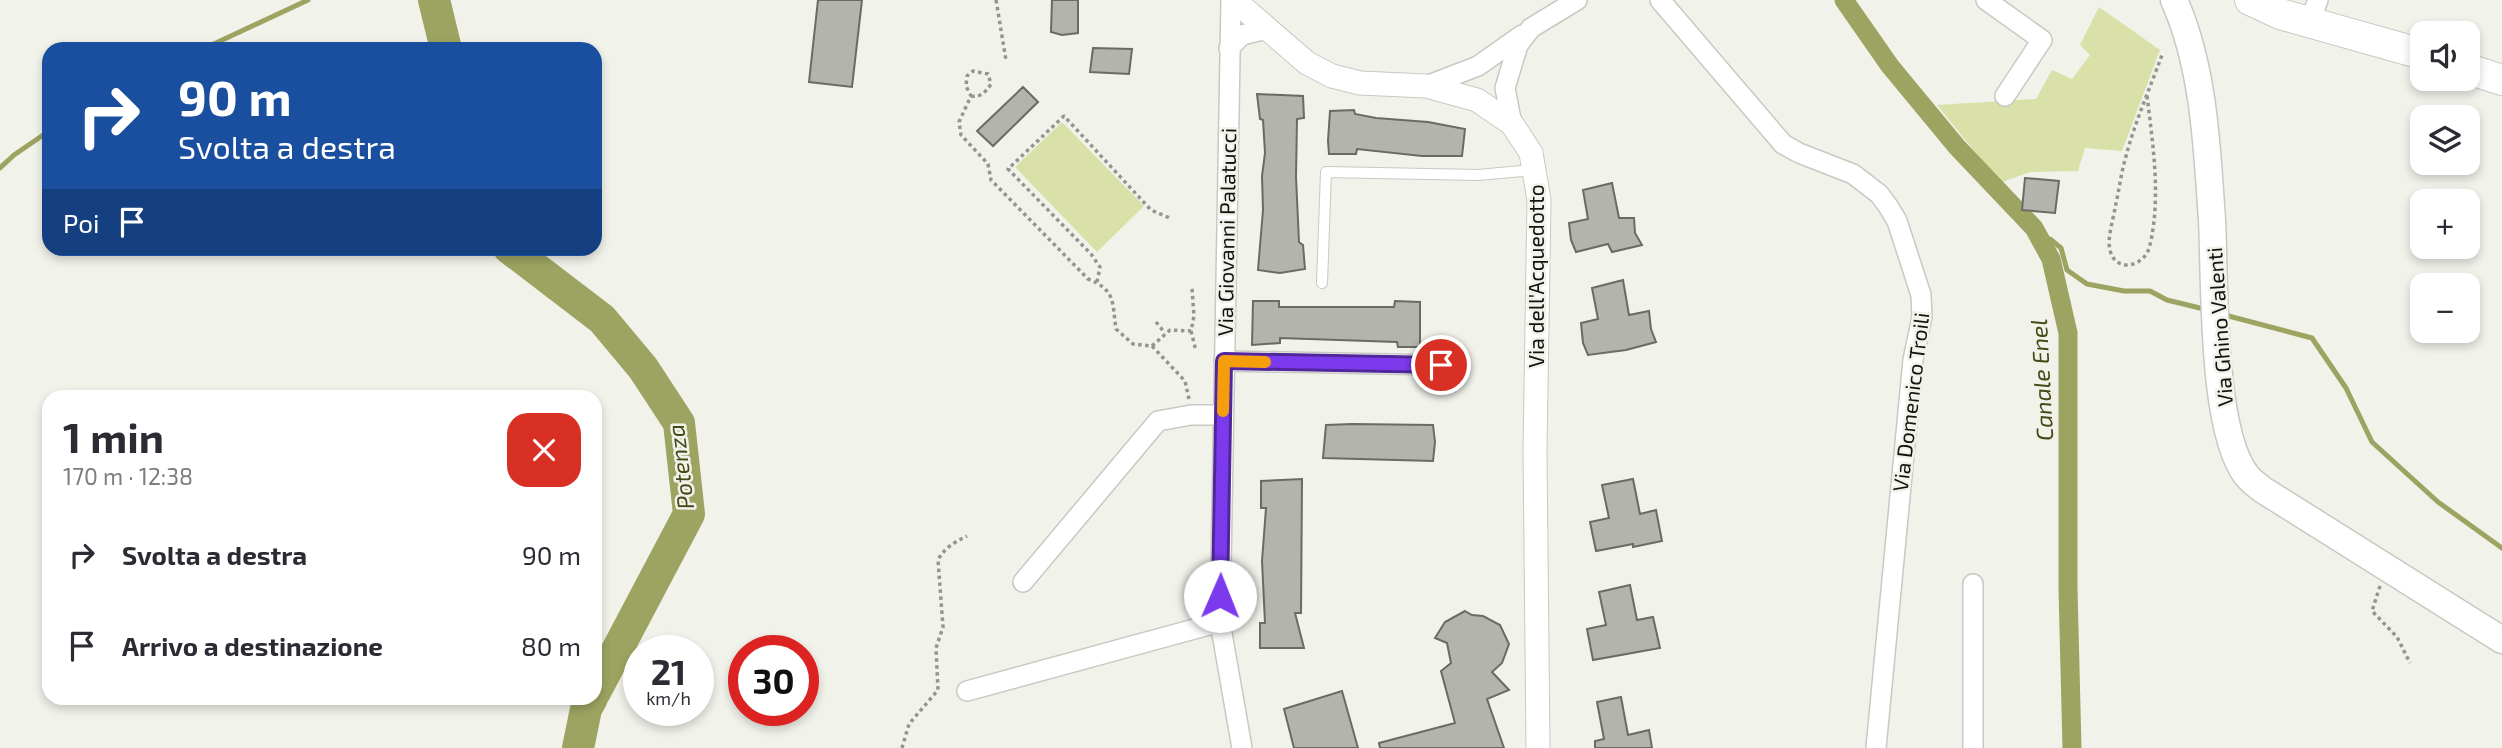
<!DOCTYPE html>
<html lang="it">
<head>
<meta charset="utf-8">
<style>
	:root { --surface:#fff; --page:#f7f7f7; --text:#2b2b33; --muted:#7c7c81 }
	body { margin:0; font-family:"Exo 2",sans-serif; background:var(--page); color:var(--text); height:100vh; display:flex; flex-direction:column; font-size:26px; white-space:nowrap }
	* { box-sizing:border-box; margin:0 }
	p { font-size:23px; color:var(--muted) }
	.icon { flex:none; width:38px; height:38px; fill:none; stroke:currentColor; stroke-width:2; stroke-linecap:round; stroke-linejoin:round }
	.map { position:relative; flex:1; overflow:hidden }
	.side { position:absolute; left:42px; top:390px; width:560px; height:315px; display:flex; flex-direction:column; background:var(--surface); border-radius:21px; box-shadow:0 4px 10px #0003 }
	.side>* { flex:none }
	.top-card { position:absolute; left:42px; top:42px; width:560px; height:214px; border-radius:21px; box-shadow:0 4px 10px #0003; background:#1a4fa0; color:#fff; overflow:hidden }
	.fabs { position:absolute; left:2410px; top:21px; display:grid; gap:14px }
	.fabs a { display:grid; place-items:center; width:70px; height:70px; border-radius:14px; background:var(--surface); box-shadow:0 4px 10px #0003; font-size:35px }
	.speed { position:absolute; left:623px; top:635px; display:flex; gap:14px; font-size:35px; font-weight:700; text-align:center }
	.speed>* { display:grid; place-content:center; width:91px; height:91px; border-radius:50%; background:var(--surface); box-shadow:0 4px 10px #0003; line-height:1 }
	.speed small { font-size:18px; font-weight:400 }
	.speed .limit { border:10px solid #d22; background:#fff; color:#111 }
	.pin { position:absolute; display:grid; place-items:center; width:60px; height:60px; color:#fff; margin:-30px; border:4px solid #fff; border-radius:50%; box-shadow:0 2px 7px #0007 }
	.me { position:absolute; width:77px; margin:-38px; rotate:1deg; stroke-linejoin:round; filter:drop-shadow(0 0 5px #0008) }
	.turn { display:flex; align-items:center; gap:24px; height:147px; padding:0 21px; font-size:32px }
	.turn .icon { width:91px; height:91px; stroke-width:2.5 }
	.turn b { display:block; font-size:49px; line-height:60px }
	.then { display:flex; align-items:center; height:66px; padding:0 21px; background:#0003; gap:14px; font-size:26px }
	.round { display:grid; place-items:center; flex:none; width:74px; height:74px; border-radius:21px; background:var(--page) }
	.summary { display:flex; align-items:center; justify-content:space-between; height:119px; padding:0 21px }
	h1 { font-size:42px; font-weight:700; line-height:52px }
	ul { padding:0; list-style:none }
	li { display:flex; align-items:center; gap:21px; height:91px; padding:0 21px }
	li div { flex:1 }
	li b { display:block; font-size:26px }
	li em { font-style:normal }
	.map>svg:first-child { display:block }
	.green { fill:#dae1a8 }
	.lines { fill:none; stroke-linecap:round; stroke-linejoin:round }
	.stream { stroke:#9da461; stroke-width:5 }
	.canal { stroke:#9da461; stroke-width:19 }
	.river { stroke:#9da461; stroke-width:32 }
	.building { fill:#b3b4ad; stroke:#6a6b65; stroke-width:2 }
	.service-casing { stroke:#c8c9c2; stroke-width:12 }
	.minor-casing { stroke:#c8c9c2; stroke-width:22 }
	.tertiary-casing { stroke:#c8c9c2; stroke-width:25 }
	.secondary-casing { stroke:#c8c9c2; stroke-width:29 }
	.primary-casing { stroke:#c8c9c2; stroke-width:32 }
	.path { stroke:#959590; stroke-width:3.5; stroke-dasharray:3.5 3.5; stroke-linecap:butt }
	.service { stroke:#fff; stroke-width:10 }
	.minor { stroke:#fff; stroke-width:19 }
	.tertiary { stroke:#fff; stroke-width:23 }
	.secondary { stroke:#fff; stroke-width:26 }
	.primary { stroke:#fff; stroke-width:30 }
	.route-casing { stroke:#51269a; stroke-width:18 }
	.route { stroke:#7c3aed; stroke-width:12 }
	.slow { stroke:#f59e0b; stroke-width:12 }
	.labels { text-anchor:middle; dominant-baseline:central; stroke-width:5; stroke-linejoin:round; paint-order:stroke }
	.street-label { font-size:21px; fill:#121210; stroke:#f1f2ea }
	.water-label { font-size:23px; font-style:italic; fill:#454916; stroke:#f1f2ea }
</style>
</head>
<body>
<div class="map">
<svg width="2502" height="748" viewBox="0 0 2502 748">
	<rect width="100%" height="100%" fill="#f1f2ea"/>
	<!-- green -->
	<path class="green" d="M2099 7 2160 50 2122 151 2085 148 2078 171 2030 172 2000 183 1937 105 2036 99 2052 70 2072 79 2090 55 2080 45Z
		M1062 122 1144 206 1097 252 1015 167Z"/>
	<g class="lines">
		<!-- stream -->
		<path class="stream" d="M203 49 308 0
			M0 168 14 155 49 131
			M2040 239H2050L2061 248 2067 270 2087 284 2124 291H2150L2167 300 2208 310
			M2221 314 2312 338 2346 388 2372 442 2438 502 2502 548"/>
		<!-- canal -->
		<path class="canal" d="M1844 0 1890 66 1957 147 2034 228 2051 259 2068 333V589L2072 748"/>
		<!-- river -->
		<path class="river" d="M434 0 446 49
			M509 248 602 319 643 368 679 423 689 514 595 692
			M578 748 586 709 592 698"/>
	</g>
	<!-- building -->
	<path class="building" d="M818 0H862L852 87 809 82Z
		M1052 0H1078V33L1062 35 1051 32Z
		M1093 48 1132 49 1129 74 1090 72Z
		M1023 87 1038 102 993 146 977 131Z
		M1257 94 1303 96 1304 118 1297 119 1296 177 1299 242 1303 245 1305 269 1280 273 1258 270 1263 210 1262 176 1265 153 1263 120 1260 119Z
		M1354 110 1355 114 1376 118 1428 122 1465 129 1462 156H1422L1357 149 1356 154H1329L1328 141 1330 111Z
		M2025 178 2059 181 2055 213 2022 210Z
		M1612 183 1619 218H1634L1635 233 1642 245 1612 252 1608 244 1576 252 1571 240 1569 223 1588 219 1583 190Z
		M1623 280 1629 315 1649 311 1651 329 1656 342 1626 350 1588 355 1583 343 1581 323 1598 319 1592 288Z
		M1253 301H1279V307H1394L1395 301 1420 302V347H1398L1397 342 1280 338V343L1252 345Z
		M1352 424 1433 425 1435 442 1433 461 1323 458 1326 425Z
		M1302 479 1301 613H1295L1304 648H1260V623H1265L1262 561 1266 508H1261V481Z
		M1633 479 1640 514 1656 510 1662 541 1633 547V544L1596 551 1590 522 1609 518 1602 485Z
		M1630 585 1637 620 1653 617 1660 648 1593 660 1587 629 1606 625 1599 592Z
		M1465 611 1472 615 1483 616 1500 625 1509 644 1502 663 1492 672 1509 690 1487 699 1504 748H1380L1379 743 1455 723 1441 671 1451 663 1447 643 1435 638 1445 622Z
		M1342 691 1358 748H1294L1284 709Z
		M1621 697 1628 735 1649 730 1652 748H1595V741L1604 739 1597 702Z"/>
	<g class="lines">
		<defs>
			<path id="service" d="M1322 283 1326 172 1478 175 1533 170"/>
			<path id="minor" d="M1231 0 1220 622 1242 748
				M1660 0 1783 144 1799 153 1853 174 1879 194 1888 206 1897 221 1921 295 1922 317 1913 360 1876 748
				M1986 0 2042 40 2005 96
				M2310 21 2318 0
				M1229 48 1242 35 1267 29
				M1426 86 1478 66 1522 35
				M1512 124 1505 88 1518 45 1531 28 1577 0
				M1224 361 1441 365
				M1023 582 1158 421 1191 415H1223
				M1973 584V748
				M967 691 1220 622"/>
			<path id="tertiary" d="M1234 0 1307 63 1332 76 1360 83 1426 86 1477 100 1512 124 1531 153 1539 200 1535 451 1538 748"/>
			<path id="secondary" d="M2174 0C2204 67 2207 147 2212 220 2215 280 2211 432 2247 476 2252 482 2258 486 2263 490L2502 640"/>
			<path id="primary" d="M2250 0 2280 14 2422 54
				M2468 69 2502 80"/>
		</defs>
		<!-- service casing -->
		<use href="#service" class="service-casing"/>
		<!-- minor casing -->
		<use href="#minor" class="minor-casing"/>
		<!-- tertiary casing -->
		<use href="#tertiary" class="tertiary-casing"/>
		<!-- secondary casing -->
		<use href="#secondary" class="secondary-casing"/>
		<!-- primary casing -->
		<use href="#primary" class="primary-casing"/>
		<!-- path -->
		<path class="path" d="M996 0 1006 60
			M971 96C981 97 985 93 991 84L988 74 973 71 967 76 966 86 971 96 959 122 961 135 988 164 991 180 1088 279C1116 290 1112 302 1116 329L1133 344 1152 346 1185 381 1189 399
			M2147 96C2153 145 2161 197 2150 245 2145 268 2115 273 2110 250 2107 238 2113 221 2115 208 2119 191 2121 173 2126 156 2135 122 2150 88 2162 55
			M1097 282 1100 267 1091 254 1008 169 1064 116 1151 210 1172 219
			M1156 322 1165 333
			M1191 331 1196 351
			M1152 346 1170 330 1191 331 1194 316 1192 288
			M2380 586 2372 611 2397 637 2410 663
			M902 748 909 724 938 690 936 648 943 627 938 560C944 548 955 542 967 536"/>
		<!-- service -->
		<use href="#service" class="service"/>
		<!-- minor -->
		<use href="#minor" class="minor"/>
		<!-- tertiary -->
		<use href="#tertiary" class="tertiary"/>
		<!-- secondary -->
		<use href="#secondary" class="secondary"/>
		<!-- primary -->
		<use href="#primary" class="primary"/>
	</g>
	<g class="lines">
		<defs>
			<path id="route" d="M1220 596 1224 361 1441 365"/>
		</defs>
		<!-- route casing -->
		<use href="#route" class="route-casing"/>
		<!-- route -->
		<use href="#route" class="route"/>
		<!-- slow -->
		<path class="slow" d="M1223 411 1224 361 1265 362"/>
	</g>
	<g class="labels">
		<!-- street labels -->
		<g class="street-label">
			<text transform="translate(1226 232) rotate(-89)">Via Giovanni Palatucci</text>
			<text transform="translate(1535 276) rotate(-90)">Via dell'Acquedotto</text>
			<text transform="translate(2219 327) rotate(-94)">Via Ghino Valenti</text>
			<text transform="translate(1910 402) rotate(-83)">Via Domenico Troili</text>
		</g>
		<!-- water labels -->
		<g class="water-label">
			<text transform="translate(2041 380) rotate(-93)">Canale Enel</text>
			<text transform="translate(680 467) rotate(-97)">Potenza</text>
		</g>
	</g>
</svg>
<div class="fabs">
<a><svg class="icon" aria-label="sound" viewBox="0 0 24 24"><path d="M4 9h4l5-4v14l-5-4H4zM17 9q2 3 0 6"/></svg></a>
<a><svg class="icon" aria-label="layers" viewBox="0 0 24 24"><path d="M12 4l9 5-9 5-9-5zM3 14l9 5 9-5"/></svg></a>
<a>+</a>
<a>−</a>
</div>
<div class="speed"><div>21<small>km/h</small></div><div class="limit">30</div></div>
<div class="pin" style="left:1441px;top:365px;background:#d93025"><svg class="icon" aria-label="arrive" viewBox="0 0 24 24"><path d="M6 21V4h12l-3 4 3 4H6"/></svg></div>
<svg class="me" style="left:1220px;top:596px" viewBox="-20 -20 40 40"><circle r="19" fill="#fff"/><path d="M0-13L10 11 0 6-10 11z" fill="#7c3aed"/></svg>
<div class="top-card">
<div class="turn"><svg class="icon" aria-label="right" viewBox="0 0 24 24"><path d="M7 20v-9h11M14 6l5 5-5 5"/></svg><div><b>90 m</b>Svolta a destra</div></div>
<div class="then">Poi<svg class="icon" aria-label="arrive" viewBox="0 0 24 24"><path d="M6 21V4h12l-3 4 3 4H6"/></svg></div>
</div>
<section class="side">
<div class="summary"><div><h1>1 min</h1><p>170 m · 12:38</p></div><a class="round" style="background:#d93025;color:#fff"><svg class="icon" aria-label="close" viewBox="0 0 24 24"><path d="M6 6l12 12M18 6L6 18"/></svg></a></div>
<ul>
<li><svg class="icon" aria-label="right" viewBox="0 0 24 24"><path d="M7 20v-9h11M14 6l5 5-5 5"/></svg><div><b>Svolta a destra</b></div><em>90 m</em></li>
<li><svg class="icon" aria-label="arrive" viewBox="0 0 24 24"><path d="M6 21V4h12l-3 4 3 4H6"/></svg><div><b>Arrivo a destinazione</b></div><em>80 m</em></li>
</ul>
</section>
</div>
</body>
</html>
